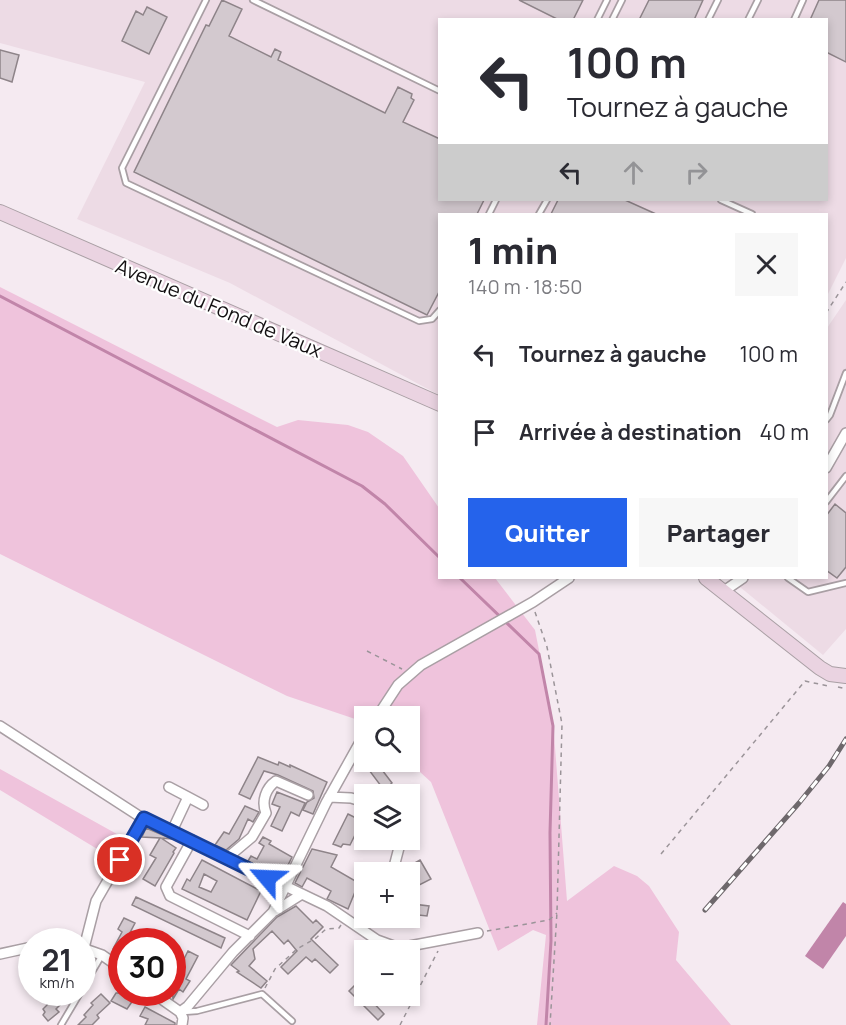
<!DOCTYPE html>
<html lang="fr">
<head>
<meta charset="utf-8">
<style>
	:root { --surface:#fff; --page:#f7f7f7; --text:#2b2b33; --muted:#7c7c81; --accent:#2563eb }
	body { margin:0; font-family:Manrope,sans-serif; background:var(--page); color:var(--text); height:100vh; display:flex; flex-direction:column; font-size:22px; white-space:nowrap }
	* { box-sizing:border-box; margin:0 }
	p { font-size:20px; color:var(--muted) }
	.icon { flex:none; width:33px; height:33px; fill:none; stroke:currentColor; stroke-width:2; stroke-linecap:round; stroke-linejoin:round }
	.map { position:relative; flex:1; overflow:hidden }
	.sheet { position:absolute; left:438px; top:213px; width:390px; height:366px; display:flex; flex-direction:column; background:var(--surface); border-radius:0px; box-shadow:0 3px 9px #0003 }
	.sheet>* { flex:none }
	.banner { position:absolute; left:438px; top:18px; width:390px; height:183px; border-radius:0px; box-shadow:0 3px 9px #0003; background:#fff; color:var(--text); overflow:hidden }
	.fabs { position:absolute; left:354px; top:706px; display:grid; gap:12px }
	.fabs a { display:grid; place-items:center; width:66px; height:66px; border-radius:0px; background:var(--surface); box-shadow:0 3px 9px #0003; font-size:30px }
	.speed { position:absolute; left:18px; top:928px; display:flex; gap:12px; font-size:30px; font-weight:700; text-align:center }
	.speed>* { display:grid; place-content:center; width:78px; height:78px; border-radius:50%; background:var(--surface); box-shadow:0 3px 9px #0003; line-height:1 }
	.speed small { font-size:15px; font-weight:400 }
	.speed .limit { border:9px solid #d22; background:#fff; color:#111 }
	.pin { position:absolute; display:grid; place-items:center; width:51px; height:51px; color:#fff; margin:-26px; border:3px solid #fff; border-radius:50%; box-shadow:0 2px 6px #0007 }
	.me { position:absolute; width:66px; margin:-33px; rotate:296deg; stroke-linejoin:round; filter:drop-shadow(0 0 4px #0008) }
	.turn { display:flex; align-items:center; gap:21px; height:126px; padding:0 30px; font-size:27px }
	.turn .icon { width:78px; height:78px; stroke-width:2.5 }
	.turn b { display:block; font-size:42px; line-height:51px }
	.lanes { display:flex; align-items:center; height:57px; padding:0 30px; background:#0003; justify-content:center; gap:30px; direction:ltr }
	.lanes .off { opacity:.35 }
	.round { display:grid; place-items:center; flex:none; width:63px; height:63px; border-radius:0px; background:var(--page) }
	.headline { display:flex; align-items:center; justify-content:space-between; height:102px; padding:0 30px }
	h1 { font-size:36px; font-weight:800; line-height:45px }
	.cta { display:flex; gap:12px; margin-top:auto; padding:12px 30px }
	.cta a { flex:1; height:69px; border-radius:0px; background:var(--accent); color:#fff; font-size:24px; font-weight:800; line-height:69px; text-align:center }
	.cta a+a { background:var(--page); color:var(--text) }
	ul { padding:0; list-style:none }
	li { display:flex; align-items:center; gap:18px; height:78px; padding:0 30px }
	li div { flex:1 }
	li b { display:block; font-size:22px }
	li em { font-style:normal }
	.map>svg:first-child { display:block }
	.built { fill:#eddbe5; fill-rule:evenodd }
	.green { fill:#efc3dc }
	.water { fill:#c185a9 }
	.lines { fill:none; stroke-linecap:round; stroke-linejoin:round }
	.stream { stroke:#c185a9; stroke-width:3 }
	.building { fill:#d3c9cf; stroke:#8e8489; stroke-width:1.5; fill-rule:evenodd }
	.lane-casing { stroke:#a99fa4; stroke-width:8 }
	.street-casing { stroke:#a99fa4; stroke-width:12 }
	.secondary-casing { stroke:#a99fa4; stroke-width:16 }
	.path { stroke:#9b9499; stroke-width:1.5; stroke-dasharray:4.5 4.5; stroke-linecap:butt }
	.lane { stroke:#fff; stroke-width:4.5 }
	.street { stroke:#fff; stroke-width:9 }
	.secondary { stroke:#ead3e1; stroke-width:14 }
	.rail-casing { stroke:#6e686c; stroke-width:5 }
	.rail { stroke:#fff; stroke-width:3; stroke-dasharray:9; stroke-linecap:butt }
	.route-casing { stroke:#184099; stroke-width:15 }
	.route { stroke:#2563eb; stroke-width:10 }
	.labels { text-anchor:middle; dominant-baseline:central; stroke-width:4.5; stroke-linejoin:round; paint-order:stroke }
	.street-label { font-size:20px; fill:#131012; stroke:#fff }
</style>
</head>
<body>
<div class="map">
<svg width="846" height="1025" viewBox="0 0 846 1025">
	<rect width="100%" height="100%" fill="#f5eaf1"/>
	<!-- built -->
	<path class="built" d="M0 0H846V258L827 296 826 214H440L439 395 230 283 77 219 145 82 0 43ZM440 20H826V200H440Z
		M846 300V629L823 655 729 578H826L827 328Z"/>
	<!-- green -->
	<path class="green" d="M0 287 277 427 298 420 348 425 368 432 403 456 439 508 440 578H495L535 630 553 722 567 901 614 866 637 876 649 886 679 932 676 960 731 1025H537L546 935 533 930 498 951 431 782 409 762 410 717H364V722L287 696 0 554Z
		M0 769 124 838 112 858 0 790Z"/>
	<!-- water -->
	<path class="water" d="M843 902 846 904V936L823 969 805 956Z"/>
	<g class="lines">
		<!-- stream -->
		<path class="stream" d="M0 296 362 486 385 504 440 558
			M460 578 539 654 553 726 550 833 551 941 546 1025"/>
	</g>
	<!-- building -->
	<path class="building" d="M222 0 242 9 229 36 271 57 275 49 281 52 278 60 385 113 398 87 412 94 411 98 414 100 403 122 440 139V200H484L477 214H440V290L427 315 134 172 206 25 209 26Z
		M519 0H583L573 20H559Z
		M649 0H703L694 20H639Z
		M819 0H846V62L826 52V20H810Z
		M147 7 167 17 149 54 122 41 136 11 143 15Z
		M0 50 19 55 12 82 0 78Z
		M558 200H625L656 214H551Z
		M835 504 846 513V567L837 578 826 570V516Z
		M258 757 278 765 279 762 290 767V765L327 782 313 814 303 810 307 802 314 798 313 791 278 775 264 771 250 799 239 794Z
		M363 762H376L392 783 384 790Z
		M277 792 305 803 299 816 291 812 282 831 271 826 280 807 272 804Z
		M245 806 259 812 253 822 248 819 239 839 226 850 215 845 224 832 229 834Z
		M348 814 364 822 360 830 358 829 350 845 343 844 341 847 333 844Z
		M146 828 172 839 161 838 176 848 173 852 174 853 155 886 143 879 156 858 150 855 160 838 142 837Z
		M263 837 271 841 269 844 292 857 282 877 248 861 251 856 257 859 264 846 259 843Z
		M312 849 337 855 331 867 364 886 359 895 355 892 348 909 327 899 331 891 307 878 302 887 295 883Z
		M202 860 261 891 247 920 182 889 187 879 190 881ZM204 874 217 881 211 892 199 887Z
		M420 860 431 879 419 885 413 904 429 906 427 916 410 914V869L411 865Z
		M136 897 225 938 221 948 132 905Z
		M296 906 313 923 316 920 323 927 311 939 338 965 330 973 315 959 312 962 306 957 288 974 281 967 297 951 288 940 284 944 272 931 253 949 255 959 249 966 267 981 261 988 237 972 239 971 231 965 277 917Z
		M124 918 135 923 125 942H122V954L113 949 122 932 118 929Z
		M188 951 198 956 186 979 190 981 183 992 179 989 173 999 172 983Z
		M364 976V996H367L384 1014 378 1020 349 991Z
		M54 993H59L65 1000 56 1009 59 1012 48 1021 43 1015 45 1012 43 1009 52 1000 50 997Z
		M116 993H138L127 1009 111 1001Z
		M101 994 110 1003 97 1015 99 1018 92 1025H78L86 1017 84 1015 93 1005 91 1003Z
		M145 1007 175 1023V1025H145L148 1019 140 1016Z"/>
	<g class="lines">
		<defs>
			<path id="lane" d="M206 0 122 168 126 183 419 321 432 319 440 310
				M253 0 440 91
				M597 20 607 0
				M612 20 622 0
				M708 20 718 0
				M748 20 758 0
				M794 20 803 0
				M721 200 752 214
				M489 214 496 200
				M539 214 547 200
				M826 420 830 415 846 373
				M826 502 846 476
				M788 578 808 592 846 583
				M82 989 102 955
				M183 1012 197 1011 262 994 292 1021
				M61 1025 80 993"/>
			<path id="street" d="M826 468 846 433
				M724 591 743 578
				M377 717 398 685 421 665 533 602 569 578
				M0 726 139 816 327 906 377 940 399 948 478 933
				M169 787 188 797
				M329 797 351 798 364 802
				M172 831 188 797 203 805
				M192 840 166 887 170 896 250 936
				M227 858 252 837 266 813C261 801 266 788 276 781L308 795
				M395 863 401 840
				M275 911 302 894
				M82 948 102 955 122 969
				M84 948 96 901 144 818
				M0 954 32 947
				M153 993 180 1012
				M180 1012 188 1006 233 952 273 912 326 803 364 735
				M180 1012 183 1018 182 1025"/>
			<path id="secondary" d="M0 212 440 404
				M706 578 820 668 830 674 846 676"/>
		</defs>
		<!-- lane casing -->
		<use href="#lane" class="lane-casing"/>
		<!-- street casing -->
		<use href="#street" class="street-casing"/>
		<!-- secondary casing -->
		<use href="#secondary" class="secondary-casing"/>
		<!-- path -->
		<path class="path" d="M826 313 846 282
			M535 612 547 647 562 724 557 912 550 1025
			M367 651 402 669
			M838 687 846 689
			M661 854 805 681 828 686
			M487 931 549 920 557 913
			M265 988 275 969 297 949 316 938 326 929 339 928 341 925
			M400 1025 438 951"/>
		<!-- lane -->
		<use href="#lane" class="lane"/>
		<!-- street -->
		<use href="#street" class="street"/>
		<!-- secondary -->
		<use href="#secondary" class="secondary"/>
		<defs>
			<path id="rail" d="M705 910 799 803 829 766 846 739"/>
		</defs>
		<!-- rail casing -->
		<use href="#rail" class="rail-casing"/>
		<!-- rail -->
		<use href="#rail" class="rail"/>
	</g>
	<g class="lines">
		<defs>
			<path id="route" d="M120 860 144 818 267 878"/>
		</defs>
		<!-- route casing -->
		<use href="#route" class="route-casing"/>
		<!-- route -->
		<use href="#route" class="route"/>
	</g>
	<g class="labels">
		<!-- street labels -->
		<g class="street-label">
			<text transform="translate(219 308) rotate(23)">Avenue du Fond de Vaux</text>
		</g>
	</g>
</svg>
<div class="fabs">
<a><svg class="icon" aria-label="search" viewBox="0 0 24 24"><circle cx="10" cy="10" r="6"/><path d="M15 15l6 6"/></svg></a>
<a><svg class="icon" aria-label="layers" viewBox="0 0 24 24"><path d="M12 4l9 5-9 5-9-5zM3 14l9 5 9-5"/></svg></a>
<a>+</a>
<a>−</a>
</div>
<div class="speed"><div>21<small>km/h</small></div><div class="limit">30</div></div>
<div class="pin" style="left:120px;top:860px;background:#d93025"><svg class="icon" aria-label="arrive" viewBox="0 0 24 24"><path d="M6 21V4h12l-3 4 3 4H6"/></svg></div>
<svg class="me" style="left:267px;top:878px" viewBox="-20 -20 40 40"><path d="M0-17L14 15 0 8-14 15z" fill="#2563eb" stroke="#fff" stroke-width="4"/></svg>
<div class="banner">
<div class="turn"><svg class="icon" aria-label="left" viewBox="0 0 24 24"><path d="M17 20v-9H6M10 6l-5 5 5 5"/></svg><div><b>100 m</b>Tournez à gauche</div></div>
<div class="lanes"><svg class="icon" aria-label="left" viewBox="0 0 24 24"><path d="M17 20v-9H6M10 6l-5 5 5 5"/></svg><svg class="icon off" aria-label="ahead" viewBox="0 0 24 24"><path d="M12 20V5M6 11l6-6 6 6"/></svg><svg class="icon off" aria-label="right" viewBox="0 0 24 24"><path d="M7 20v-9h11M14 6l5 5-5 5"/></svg></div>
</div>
<section class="sheet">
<div class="headline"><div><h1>1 min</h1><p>140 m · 18:50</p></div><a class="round"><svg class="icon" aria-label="close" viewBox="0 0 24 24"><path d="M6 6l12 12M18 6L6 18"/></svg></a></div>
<ul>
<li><svg class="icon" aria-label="left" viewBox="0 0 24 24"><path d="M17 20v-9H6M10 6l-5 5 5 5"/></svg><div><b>Tournez à gauche</b></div><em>100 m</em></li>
<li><svg class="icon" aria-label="arrive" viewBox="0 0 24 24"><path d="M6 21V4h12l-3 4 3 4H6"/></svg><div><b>Arrivée à destination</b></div><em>40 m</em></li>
</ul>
<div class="cta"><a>Quitter</a><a>Partager</a></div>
</section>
</div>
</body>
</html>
